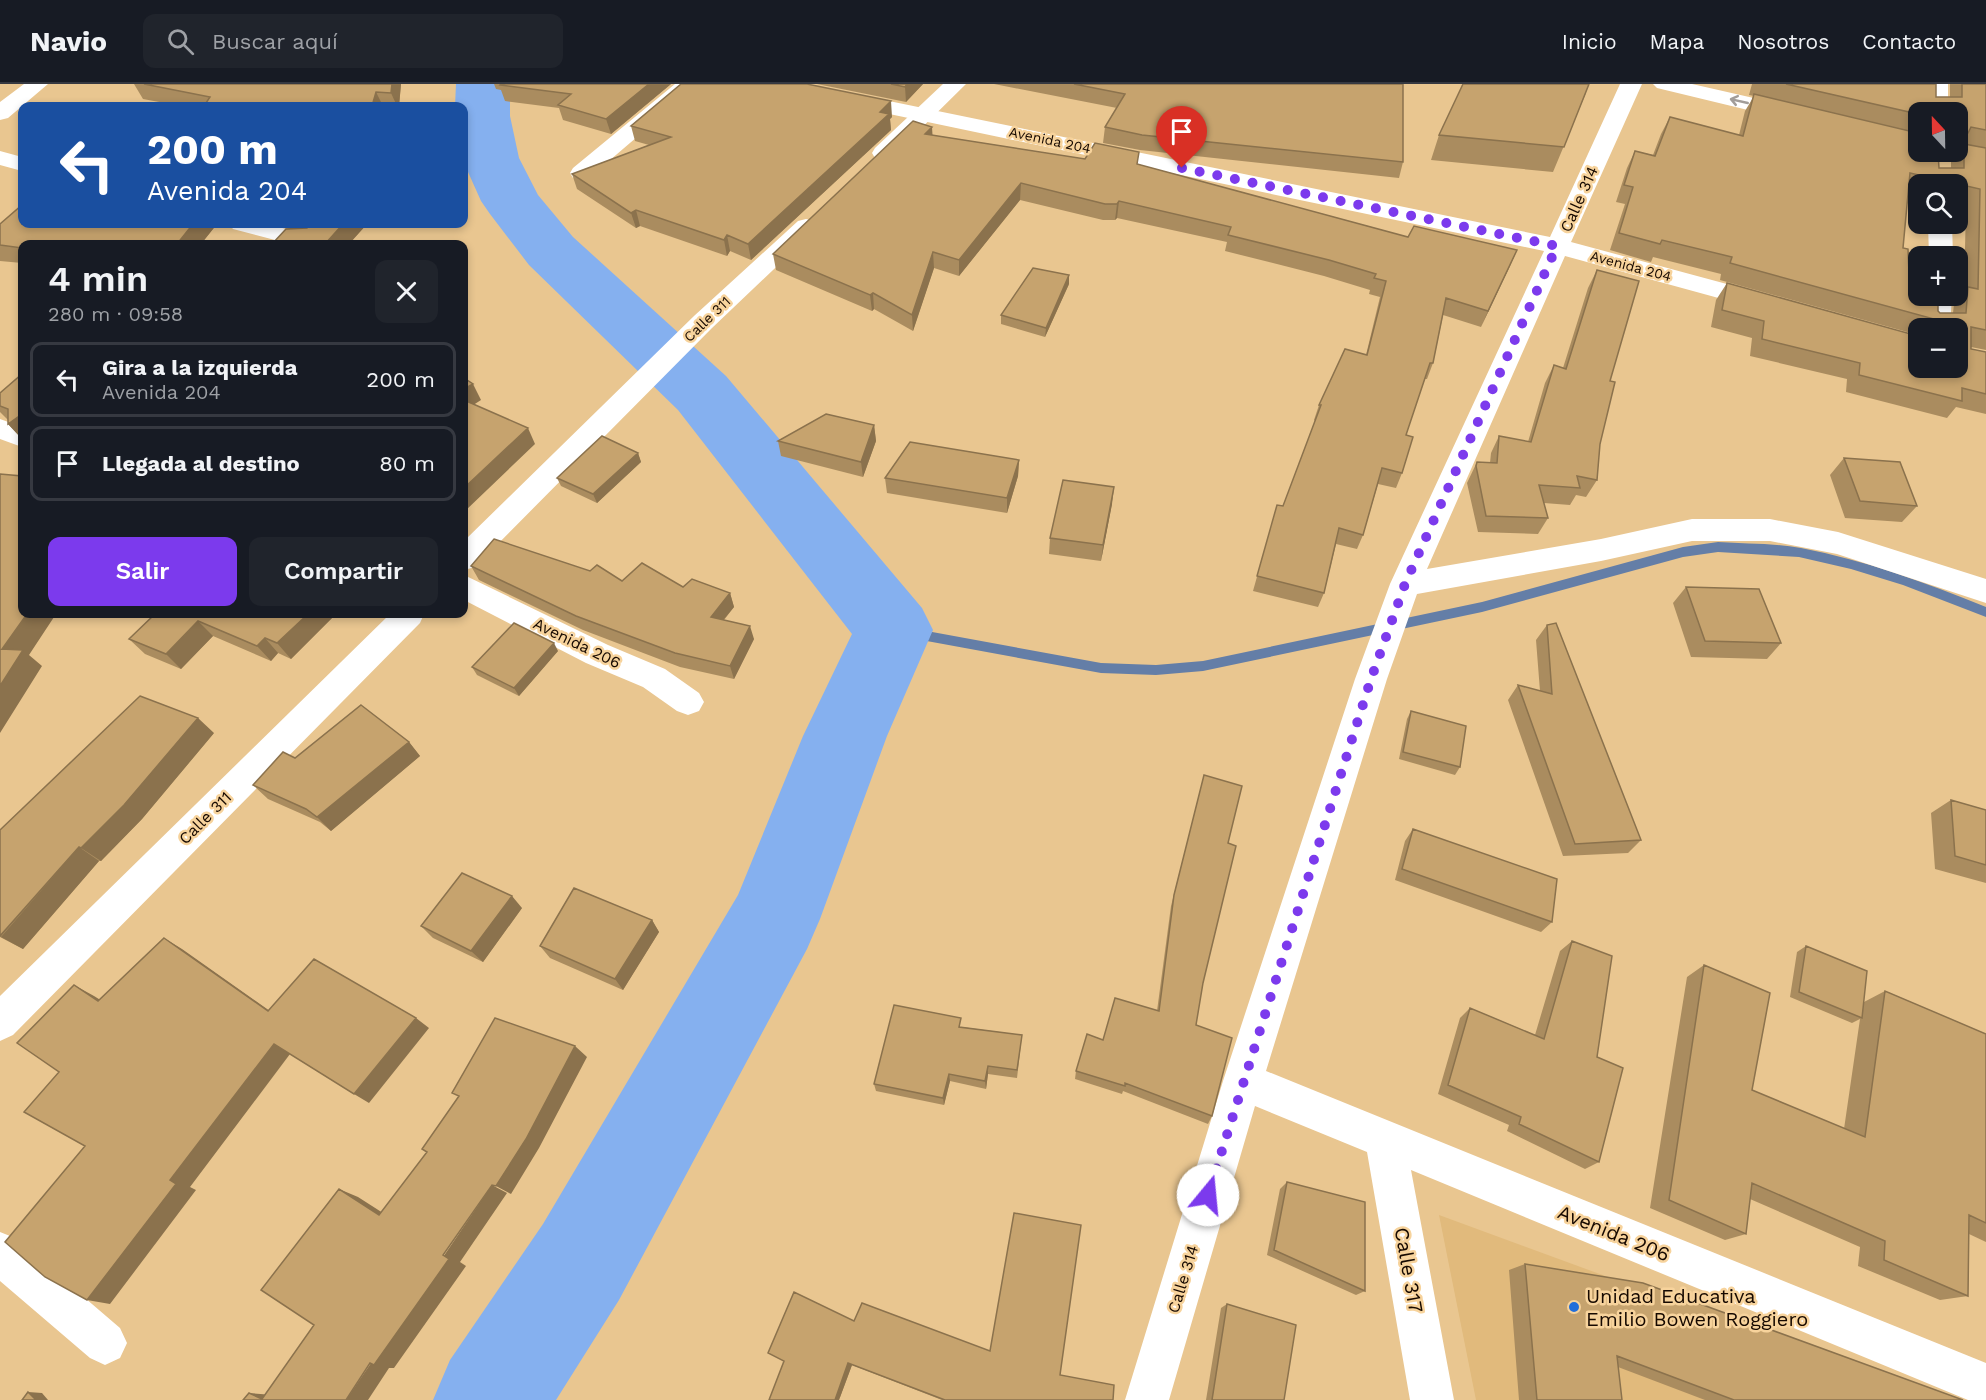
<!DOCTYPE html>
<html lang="es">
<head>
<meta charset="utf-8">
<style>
	:root { --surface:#171b24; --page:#20242c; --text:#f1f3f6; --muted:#9ea1a6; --line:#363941; --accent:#7c3aed }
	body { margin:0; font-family:"Work Sans",sans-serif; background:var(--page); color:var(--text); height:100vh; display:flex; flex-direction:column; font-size:22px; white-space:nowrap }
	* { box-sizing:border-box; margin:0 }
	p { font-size:20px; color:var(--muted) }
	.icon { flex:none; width:33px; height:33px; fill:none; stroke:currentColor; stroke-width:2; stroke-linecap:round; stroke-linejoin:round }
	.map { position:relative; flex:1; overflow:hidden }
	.panel { position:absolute; left:18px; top:156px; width:450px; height:378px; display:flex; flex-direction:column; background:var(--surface); border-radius:12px; box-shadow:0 3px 9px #0003 }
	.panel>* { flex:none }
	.hud { position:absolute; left:18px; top:18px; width:450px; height:126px; border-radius:12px; box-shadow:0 3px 9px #0003; background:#1a4fa0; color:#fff; overflow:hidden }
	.needle { width:39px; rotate:338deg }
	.tools { position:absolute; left:1908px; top:18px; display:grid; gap:12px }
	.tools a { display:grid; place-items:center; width:60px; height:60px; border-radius:12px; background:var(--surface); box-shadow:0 3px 9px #0003; font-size:30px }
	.pin { position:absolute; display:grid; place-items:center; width:51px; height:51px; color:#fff; margin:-62px -26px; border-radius:50% 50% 50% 0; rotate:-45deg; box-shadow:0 0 6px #0007 }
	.pin .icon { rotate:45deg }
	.me { position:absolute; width:66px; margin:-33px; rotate:17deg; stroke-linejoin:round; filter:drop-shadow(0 0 4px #0008) }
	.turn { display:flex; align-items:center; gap:21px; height:126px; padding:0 30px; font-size:27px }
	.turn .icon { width:78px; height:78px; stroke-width:2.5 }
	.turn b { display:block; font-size:42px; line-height:51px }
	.round { display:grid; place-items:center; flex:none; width:63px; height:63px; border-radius:12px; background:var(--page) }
	.head { display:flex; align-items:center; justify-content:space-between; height:102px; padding:0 30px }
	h1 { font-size:36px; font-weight:600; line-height:45px }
	.button { display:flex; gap:12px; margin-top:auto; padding:12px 30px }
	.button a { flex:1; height:69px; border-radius:12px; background:var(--accent); color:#fff; font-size:24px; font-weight:600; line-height:69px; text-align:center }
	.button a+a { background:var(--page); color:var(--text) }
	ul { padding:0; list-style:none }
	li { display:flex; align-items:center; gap:18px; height:75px; margin:0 12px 9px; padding:0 18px; border:3px solid var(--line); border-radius:12px }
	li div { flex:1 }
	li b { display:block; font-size:22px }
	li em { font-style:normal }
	header { display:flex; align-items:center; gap:36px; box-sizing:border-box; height:84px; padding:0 30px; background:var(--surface); border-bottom:2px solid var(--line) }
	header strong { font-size:28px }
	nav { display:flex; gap:33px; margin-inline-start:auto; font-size:21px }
	.search { width:420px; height:54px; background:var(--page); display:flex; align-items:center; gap:15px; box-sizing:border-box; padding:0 21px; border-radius:12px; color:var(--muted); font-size:22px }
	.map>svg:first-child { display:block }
	.built { fill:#e1ba7c }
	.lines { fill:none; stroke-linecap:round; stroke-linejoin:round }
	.stream { fill:#647ea7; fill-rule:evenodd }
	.river { fill:#85b0ef; fill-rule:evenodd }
	.street { fill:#fff; fill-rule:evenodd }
	.secondary { fill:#fff; fill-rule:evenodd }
	.wall { fill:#aa8c5f; fill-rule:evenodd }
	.shaded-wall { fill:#8b724d }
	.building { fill:#c6a36e; stroke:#8b724d; stroke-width:1.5; fill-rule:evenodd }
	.oneway { stroke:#a29d99 }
	.route { stroke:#7c3aed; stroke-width:10; stroke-dasharray:0 18 }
	.poi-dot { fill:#226ed9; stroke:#f7d39c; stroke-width:2 }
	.labels { text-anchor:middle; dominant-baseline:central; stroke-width:5; stroke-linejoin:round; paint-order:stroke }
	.far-street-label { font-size:14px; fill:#160900; stroke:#f7d39c }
	.street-label { font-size:16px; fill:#160900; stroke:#f7d39c }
	.near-street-label { font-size:20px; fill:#160900; stroke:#f7d39c }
	.near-poi-label { font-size:20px; fill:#160900; stroke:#f7d39c; text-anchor:start }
</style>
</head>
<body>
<header>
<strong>Navio</strong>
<div class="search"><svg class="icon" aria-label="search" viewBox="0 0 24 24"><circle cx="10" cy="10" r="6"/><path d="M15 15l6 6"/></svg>Buscar aquí</div>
<nav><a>Inicio</a><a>Mapa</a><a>Nosotros</a><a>Contacto</a></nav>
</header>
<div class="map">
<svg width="1986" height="1316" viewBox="0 0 1986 1316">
	<rect width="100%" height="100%" fill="#e9c690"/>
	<!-- built -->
	<path class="built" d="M1439 1131 1943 1316H1476Z"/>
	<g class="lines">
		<!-- stream -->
		<path class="stream" d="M1718 458C1745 460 1774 459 1801 464 1865 476 1926 499 1986 523V533L1903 501 1851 485 1799 473 1718 468 1683 473 1482 528 1203 587 1156 591 1101 589 894 551 888 546 894 541 1101 579 1156 581 1203 577 1482 518 1683 463Z"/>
		<!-- river -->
		<path class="river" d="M456 0H510V32L519 74 538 111 573 153 726 292 922 524 933 546 887 652 820 835 807 865 619 1216 556 1316H433L450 1276 543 1140 738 811 803 652 852 550 678 326 529 181 490 130 481 117 464 79V22H455Z"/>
		<!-- street -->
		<path class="street" d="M24 0H48L8 34 0 36V18Z
			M675 0H699L589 94 581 96 573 94 570 89 573 84Z
			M764 0H806L1550 153 1620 0H1642L1571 158 1775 213 1779 219 1775 225 1766 227 1565 172 1427 485 1601 455 1692 435H1770L1838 448 1986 495V519L1837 470 1770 457H1692L1601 477 1417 510 1387 595 1266 987 1986 1279V1316H1968L1411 1086 1454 1316H1410L1367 1068 1255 1022 1169 1316H1125L1223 997 1355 595 1390 500 1544 167 775 6 768 4Z
			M1653 0H1692L1802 25 1805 30 1802 35 1794 37 1657 4Z
			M1926 0H1948V28H1926Z
			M1958 62 1986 68V82L1945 73 1942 68H1958Z
			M0 67 22 73V87L0 81Z
			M229 140H267L313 152 317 157 315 160H290L233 145Z
			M1928 140H1952L1953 172H1929Z
			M1927 212H1952L1950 244H1926Z
			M0 335 22 343V363L0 355Z
			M464 491 608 561 665 585 699 609 704 618 699 627 688 631 677 627 643 603 586 579 464 516Z
			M0 1148 15 1154 120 1244 127 1259 120 1274 105 1281 90 1274 0 1197Z"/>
		<!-- secondary -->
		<path class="secondary" d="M943 0H966L891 74 883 76 875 74 872 69 875 64Z
			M806 135 814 137 818 142 814 147 712 244 475 483 464 486V457L694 232 798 137Z
			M390 530H424L420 539 13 951 0 957V912Z"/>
	</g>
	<!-- wall -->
	<path class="wall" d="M134 0H401L399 22H181L143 15Z
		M494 0H671L611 50 563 36 559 24 505 17 501 6 496 5Z
		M817 0H923L906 18Z
		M994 0H1296L1403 78 1399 94 1140 66 1103 59 1105 43 1117 24Z
		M1752 0H1936V13H1950V0H1986V266L1971 263V265L1986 268V330L1956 323 1947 334 1846 308 1847 295 1750 272 1752 254 1711 243 1716 216 1727 199 1918 284 1958 244H1918V251L1720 196 1721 190 1653 173 1651 178 1610 166 1625 120 1616 118 1627 84 1635 67 1653 71 1661 50 1670 33 1739 51 1745 27 1754 12 1749 11ZM1918 28H1958V63L1960 60 1963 61 1951 77V84H1939L1918 68ZM1918 100H1958V120L1966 122 1964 208 1954 220 1953 229H1940L1909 189 1903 164 1908 109 1918 111Z
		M1586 9 1553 88 1431 76 1439 51Z
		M892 33 890 35 891 46 751 176 730 167 727 172 640 142 636 144 577 105 572 90 649 61 635 57 631 42Z
		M932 43V51L1085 75 1137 80 1408 153 1517 166 1481 243 1443 231 1433 279 1427 295H1425L1406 351 1402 389 1396 404 1378 400 1363 451 1357 465 1336 460 1324 509 1318 523 1253 507 1277 421 1283 422 1315 337 1314 336 1319 321 1366 271 1380 213 1369 210 1370 206 1324 192 1225 167 1227 158 1117 134 1115 136H1103L1020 116 959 192 934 184 913 247 874 225 872 227 776 186 773 170Z
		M0 140H217L201 160H22V179L0 177Z
		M303 140H367L349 160H272L306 144Z
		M1597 186 1610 297 1600 360 1597 396 1586 413 1576 411 1570 421 1544 419 1548 434 1538 450 1478 448 1467 399 1477 378 1490 379 1491 369 1499 352 1528 358 1545 299 1554 281 1563 284 1588 204Z
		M1069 200 1045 253 1001 240V231Z
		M22 290V355L8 340V336L0 328V309Z
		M874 341 876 357 863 393 781 372 778 357Z
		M638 369 641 378 597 419 561 402 557 394Z
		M1844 374 1917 422 1902 438 1845 434 1830 391Z
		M1019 376 1018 392 1007 429 887 409 885 394Z
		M1112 420 1101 477 1049 470 1050 454Z
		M471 482 590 487 622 497 730 509 734 523 724 536 754 555 734 595 680 583 583 546 479 496Z
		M1686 503 1781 559 1767 575 1691 573 1673 519Z
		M155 530H336L291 575 278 569 271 577 213 552 181 585 145 570 129 555Z
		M1547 541 1641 756 1628 769 1563 772 1508 616 1518 601 1540 607 1536 556Z
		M558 567 519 612 477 591 472 583Z
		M1411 627 1460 683 1455 691 1399 675 1407 635Z
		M214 649 142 735 101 777H99L23 865 0 853V746Z
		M409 658 420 672 331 747 320 738 268 715 253 701 295 674Z
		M1204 691 1228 759 1203 899 1196 941 1212 1032 1208 1040 1123 1007 1122 1010 1075 995 1076 987 1103 956 1157 927 1171 822Z
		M1951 716 1986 726V799L1935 785 1931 729Z
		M1413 745 1552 838 1541 848 1395 796 1405 757Z
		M522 824 483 878 433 854 421 842Z
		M652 836 659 848 623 906 550 874 540 862Z
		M1572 857 1597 973 1599 1078 1585 1085 1507 1047 1509 1041 1438 1010 1460 934 1470 924 1535 951 1560 867Z
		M1806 862 1864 918 1885 907 1986 950V1158L1969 1150 1968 1212 1940 1216 1858 1182 1860 1163 1750 1115 1746 1150 1725 1156 1650 1124 1687 893 1704 881 1752 1006 1844 1045 1860 935 1852 939 1790 913 1797 868Z
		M962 943 1022 951 1017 994 988 990 986 1005 950 997 944 1021 876 1007 874 1000Z
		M1287 1098 1365 1207 1356 1211 1267 1171 1280 1105Z
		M1525 1180 1963 1316H1705L1618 1283 1622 1316H1519L1509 1186Z
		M1227 1220 1284 1316H1206L1221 1224Z
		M854 1237 990 1267 1060 1291 1113 1316H942L852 1281 839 1316Z"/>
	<!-- shaded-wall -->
	<path class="shaded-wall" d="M392 0H401L399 22H397L391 9Z
		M649 0H671L611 50 606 35Z
		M907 0H923L906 18 905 3Z
		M376 8 383 22H372Z
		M891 17 892 33 890 35 891 46 751 176 748 160Z
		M932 43 933 59 925 50Z
		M1021 99 1020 116 959 192V176Z
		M1119 117 1117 134 1115 136 1117 120Z
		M636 126 640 142 636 144 631 129Z
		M193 140H217L201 160H177Z
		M343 140H367L349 160H325Z
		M727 151 730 167 727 172 724 156Z
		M1517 166 1510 182 1481 243 1488 227Z
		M933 168 934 184 913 247 912 231Z
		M1069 191V200L1045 253 1046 244Z
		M873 209 874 225 872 227 870 211Z
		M473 300 481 316 464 327V305Z
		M22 330V355L8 340Z
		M874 341 876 357 863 393 861 378Z
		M528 344 535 360 464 428V404Z
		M638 369 641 378 597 419 593 410Z
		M1019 376 1018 392 1007 429V414Z
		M1114 403 1112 420 1101 477 1103 461Z
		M730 509 734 523 715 546 711 533Z
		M27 530H56L29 571 42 582 0 649V602L2 565Z
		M308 530H336L291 575 277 559Z
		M198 537 213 552 181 585 166 570Z
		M750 542 754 555 734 595 730 582Z
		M265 554 278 569 271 577 257 562Z
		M554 559 558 567 519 612 514 604Z
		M198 634 214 649 142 735 101 777 81 764Z
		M409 658 420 672 331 747 317 733Z
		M79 763 99 777 23 865 1 853Z
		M512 812 522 824 483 878 471 867Z
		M652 836 659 848 623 906 615 895Z
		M164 854 182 865 284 937 268 927Z
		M74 901 94 912 118 927 98 917Z
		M416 934 429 944 369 1019 354 1010Z
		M274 960 290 970 190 1103 196 1106 110 1220 87 1216 170 1096Z
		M575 962 587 973 539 1064 511 1110 496 1102Z
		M988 982V990L986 1005 985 997Z
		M949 990 950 997 944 1021 943 1014Z
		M492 1101 507 1109 460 1178 466 1182 394 1284H389L368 1316H346Z
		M339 1105 358 1113 397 1138 379 1131Z
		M848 1279 852 1281 839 1316H835Z
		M28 1308 42 1309 48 1316H36Z
		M249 1309 273 1311 262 1315Z"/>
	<!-- building -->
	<path class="building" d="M144 0H392L391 9 376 8 372 22H204L210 13Z
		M501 0H649L606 35 558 21 571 10 500 1Z
		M681 0H807L891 17 880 28 889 30 748 160 727 151 724 156 636 126 631 129 572 90 671 53 631 42Z
		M891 0H907L905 3Z
		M1074 0H1403V78L1142 51 1105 43 1125 10Z
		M1463 0H1589L1564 63 1439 51Z
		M1786 0H1936V13H1962V0H1986V46L1971 43 1968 49H1958V28H1918V30Z
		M1754 10 1918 49V68H1938L1939 84H1964V60L1986 64V246L1971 243V265L1986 268V310L1962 304V317L1859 291 1860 279 1762 255 1764 237 1722 226 1727 199 1918 252V284H1958V244H1934V235L1730 179 1732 173 1662 156 1660 160 1619 149 1633 103 1624 101 1635 67 1655 72 1670 33 1743 52ZM1910 89 1980 105 1978 205 1968 203 1966 229H1940L1938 227V212H1918V192L1909 189 1908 165 1903 164Z
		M913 37 932 43 925 50 1085 75 1095 59 1139 68 1137 80 1408 153 1414 142 1517 166 1488 227 1446 214 1433 279H1430L1406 351 1413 353 1402 389 1382 384 1363 451 1339 444 1324 509 1257 492 1277 421 1283 422 1321 321H1319L1345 265 1367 271 1386 197 1374 194 1376 190 1329 176 1228 151 1231 143 1119 117 1117 120H1105L1021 99 959 176 933 168 912 231 873 209 870 211 773 170Z
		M22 121V140H193L177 160H22V164L0 161V140Z
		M309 140H343L325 160H272L286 145 307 144Z
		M1033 184 1069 191 1046 244 1001 231Z
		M1597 186 1639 197 1610 297 1615 298 1600 360 1597 396 1577 392 1580 404 1539 401 1548 434 1486 432 1476 382 1477 378 1497 379 1499 352 1531 358 1554 281 1566 285Z
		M22 290V330L8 340V325L0 322V309Z
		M464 294 473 300 464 305Z
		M464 316 528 344 464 404Z
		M826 330 874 341 861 378 778 357Z
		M602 352 638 369 593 410 557 394Z
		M910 358 1019 376 1007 414 885 394Z
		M1844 374 1900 378 1917 422 1860 417Z
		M0 390 22 392V530H27L2 565 23 566 0 602Z
		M1063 396 1114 403 1103 461 1050 454Z
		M494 455 590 487 597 481 622 497 642 479 683 503 692 495 730 509 711 533 750 542 730 582 675 569 576 532 471 482Z
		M1686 503 1759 505 1781 559 1705 557Z
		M155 530H308L277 559 265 554 257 562 198 537 166 570 129 555Z
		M514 539 554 559 514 604 472 583Z
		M1556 539 1641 756 1575 760 1518 601 1552 610 1547 541Z
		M140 612 198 634 124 721 81 764 79 763 0 852V746Z
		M361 621 409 658 317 733 306 725 253 701 283 668 295 674Z
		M1411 627 1466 642 1460 683 1403 668Z
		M1204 691 1242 702 1228 759 1236 762 1203 899 1196 941 1232 954 1212 1032 1125 999V1002L1076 987 1087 950 1103 956 1115 914 1159 927 1174 811Z
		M1951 716 1986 726V781L1955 772Z
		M1413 745 1557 795 1552 838 1402 785Z
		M462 789 512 812 471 867 421 842Z
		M574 804 652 836 615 895 540 862Z
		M164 854 268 927 314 875 416 934 354 1010 274 960 170 1096 176 1100 87 1216 45 1193 5 1158 85 1062 24 1028 59 988 17 959 74 901 98 917Z
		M1572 857 1612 872 1597 973 1623 984 1599 1078 1519 1040 1521 1033 1448 1001 1470 924 1544 955Z
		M1806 862 1867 887 1862 934 1799 908Z
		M1704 881 1770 909 1752 1006 1865 1053 1885 907 1986 950V1139L1969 1131 1968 1212 1884 1176 1885 1157 1752 1099 1746 1150 1669 1116Z
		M894 921 961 934 959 943 1022 951 1017 986 988 982 985 997 949 990 943 1014 874 1000Z
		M495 934 575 962 526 1055 496 1102 492 1101 443 1171 449 1175 374 1281 370 1279 346 1316H243L249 1309 262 1315 314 1241 261 1206 339 1105 379 1131 427 1068 422 1065 459 1012 452 1009Z
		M1287 1098 1365 1118V1207L1274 1166Z
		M1014 1129 1081 1141 1060 1291 1114 1301 1113 1316H945L848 1279 835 1316H769L784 1277 768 1269 794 1208 854 1237 862 1219 990 1267Z
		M1525 1180 1643 1199 1963 1316H1734L1617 1272 1622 1316H1537Z
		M1227 1220 1296 1241 1284 1316H1212Z
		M28 1308 36 1316H22Z"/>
	<!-- one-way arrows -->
	<defs><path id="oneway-shaft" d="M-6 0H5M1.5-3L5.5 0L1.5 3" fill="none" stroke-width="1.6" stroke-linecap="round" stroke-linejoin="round" transform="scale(1.5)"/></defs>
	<use class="oneway" href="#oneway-shaft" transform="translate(1739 17) rotate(-167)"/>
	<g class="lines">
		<!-- route -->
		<path class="route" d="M1182 84 1557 162 1405 500 1371 595 1208 1111"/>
	</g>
	<!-- markers -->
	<circle class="poi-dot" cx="1574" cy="1223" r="6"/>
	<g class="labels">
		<!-- far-street labels -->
		<g class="far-street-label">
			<text transform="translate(1050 56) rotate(12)">Avenida 204</text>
			<text transform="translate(1631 182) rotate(15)">Avenida 204</text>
			<text transform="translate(707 235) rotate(-44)">Calle 311</text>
		</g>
		<!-- street labels -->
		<g class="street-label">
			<text transform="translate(1579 115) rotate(-66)">Calle 314</text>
			<text transform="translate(577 559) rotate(26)">Avenida 206</text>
			<text transform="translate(205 734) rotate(-45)">Calle 311</text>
			<text transform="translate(1183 1195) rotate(-73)">Calle 314</text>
		</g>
		<!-- near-street labels -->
		<g class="near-street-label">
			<text transform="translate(1614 1149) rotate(22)">Avenida 206</text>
			<text transform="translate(1409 1186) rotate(80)">Calle 317</text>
		</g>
		<!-- near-poi labels -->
		<g class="near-poi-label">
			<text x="1586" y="1212">Unidad Educativa<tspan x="1586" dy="23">Emilio Bowen Roggiero</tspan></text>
		</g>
	</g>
</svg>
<div class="tools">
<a><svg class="needle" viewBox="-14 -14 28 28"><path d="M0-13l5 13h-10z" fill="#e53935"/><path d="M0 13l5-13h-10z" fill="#9ea1a6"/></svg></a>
<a><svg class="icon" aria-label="search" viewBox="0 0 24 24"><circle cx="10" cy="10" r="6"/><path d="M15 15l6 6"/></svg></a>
<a>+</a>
<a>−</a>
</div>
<div class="pin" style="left:1182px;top:84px;background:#d93025"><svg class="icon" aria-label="arrive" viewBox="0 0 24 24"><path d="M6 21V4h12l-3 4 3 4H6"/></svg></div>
<svg class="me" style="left:1208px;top:1111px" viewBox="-20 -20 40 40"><circle r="19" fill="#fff"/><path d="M0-13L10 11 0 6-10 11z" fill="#7c3aed"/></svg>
<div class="hud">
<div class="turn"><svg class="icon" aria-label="left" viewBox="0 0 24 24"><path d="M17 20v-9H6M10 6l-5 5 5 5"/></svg><div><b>200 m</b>Avenida 204</div></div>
</div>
<section class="panel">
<div class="head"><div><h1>4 min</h1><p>280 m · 09:58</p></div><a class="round"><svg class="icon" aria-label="close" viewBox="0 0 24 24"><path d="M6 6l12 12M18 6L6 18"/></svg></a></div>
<ul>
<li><svg class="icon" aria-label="left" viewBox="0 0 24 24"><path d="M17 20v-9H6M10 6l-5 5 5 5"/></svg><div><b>Gira a la izquierda</b><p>Avenida 204</p></div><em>200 m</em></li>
<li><svg class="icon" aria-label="arrive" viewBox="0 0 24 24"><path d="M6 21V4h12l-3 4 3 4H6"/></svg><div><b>Llegada al destino</b></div><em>80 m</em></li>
</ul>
<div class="button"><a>Salir</a><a>Compartir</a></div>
</section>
</div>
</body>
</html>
